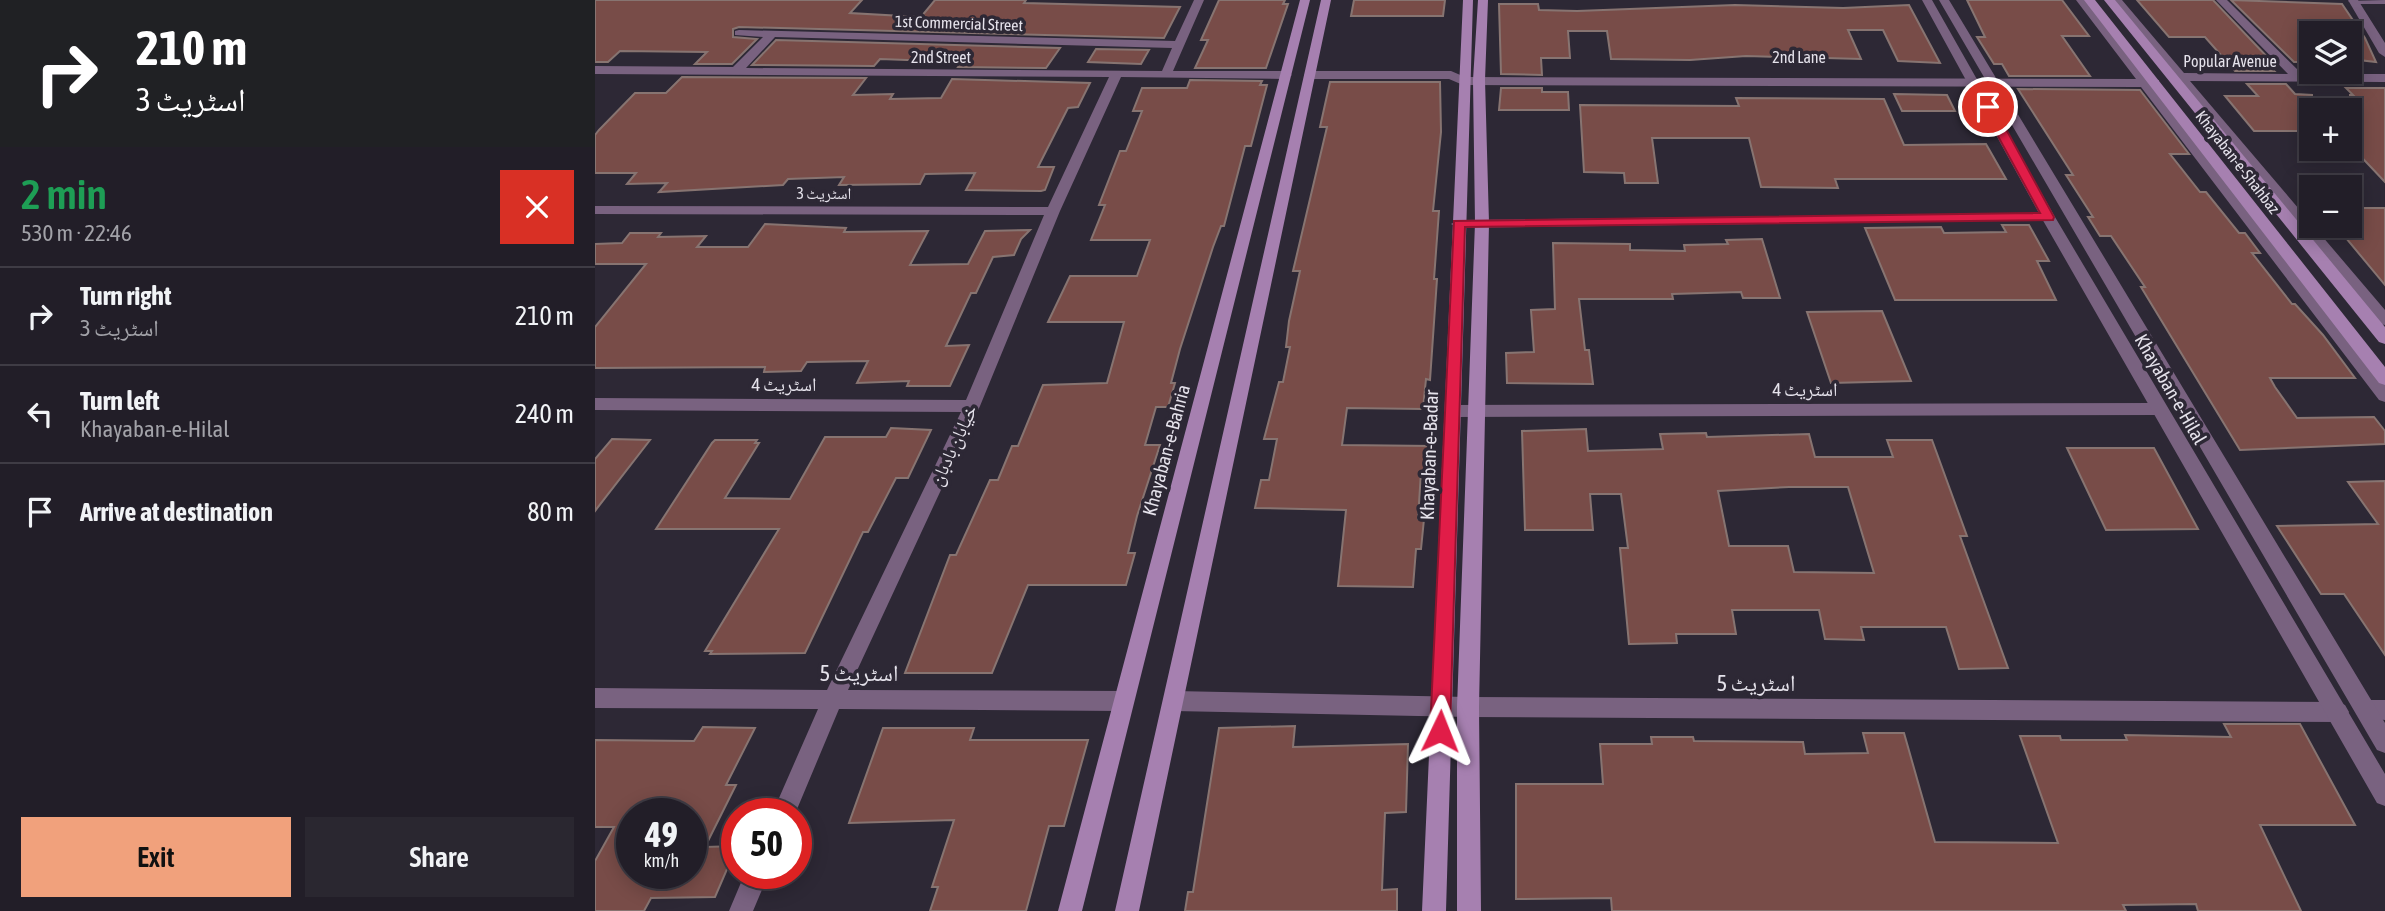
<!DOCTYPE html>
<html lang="en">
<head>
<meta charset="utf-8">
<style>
	:root { --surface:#221e28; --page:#2a2730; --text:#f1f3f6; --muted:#a2a2a8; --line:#3f3c45; --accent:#f1a17c }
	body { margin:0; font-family:"Asap Condensed","Noto Naskh Arabic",sans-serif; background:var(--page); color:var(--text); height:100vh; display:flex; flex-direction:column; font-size:26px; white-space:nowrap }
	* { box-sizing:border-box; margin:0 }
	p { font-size:23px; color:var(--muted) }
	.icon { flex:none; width:38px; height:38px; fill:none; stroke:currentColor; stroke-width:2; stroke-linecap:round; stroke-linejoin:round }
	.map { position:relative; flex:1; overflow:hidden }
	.sheet { display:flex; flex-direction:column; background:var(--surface); width:595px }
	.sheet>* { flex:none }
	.top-card { background:#202124; color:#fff; overflow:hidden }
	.fabs { position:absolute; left:1704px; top:21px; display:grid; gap:14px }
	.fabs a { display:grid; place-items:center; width:63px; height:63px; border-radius:0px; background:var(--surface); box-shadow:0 4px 18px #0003,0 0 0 2px var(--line); font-size:35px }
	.speed { position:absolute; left:21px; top:798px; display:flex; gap:14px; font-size:35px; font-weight:700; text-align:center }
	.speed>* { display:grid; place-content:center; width:91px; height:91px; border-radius:50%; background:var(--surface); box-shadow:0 4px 18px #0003,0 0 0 2px var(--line); line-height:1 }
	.speed small { font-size:18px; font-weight:400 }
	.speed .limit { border:10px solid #d22; background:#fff; color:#111 }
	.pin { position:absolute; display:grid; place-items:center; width:60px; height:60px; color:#fff; margin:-30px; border:4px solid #fff; border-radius:50%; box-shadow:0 2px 7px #0007 }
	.me { position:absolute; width:77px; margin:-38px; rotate:2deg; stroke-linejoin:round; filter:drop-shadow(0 0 5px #0008) }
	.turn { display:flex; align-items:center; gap:24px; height:147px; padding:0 21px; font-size:32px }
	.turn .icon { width:91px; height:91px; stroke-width:2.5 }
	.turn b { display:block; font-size:49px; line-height:60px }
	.round { display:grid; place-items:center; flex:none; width:74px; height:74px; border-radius:0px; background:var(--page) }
	.headline { display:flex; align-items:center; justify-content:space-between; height:119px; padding:0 21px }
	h1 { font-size:42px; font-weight:600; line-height:52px; color:#1e9e55 }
	.cta { display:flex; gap:14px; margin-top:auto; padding:14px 21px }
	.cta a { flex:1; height:80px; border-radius:0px; background:var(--accent); color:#111; font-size:28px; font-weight:600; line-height:80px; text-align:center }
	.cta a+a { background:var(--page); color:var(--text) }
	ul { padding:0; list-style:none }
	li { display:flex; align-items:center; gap:21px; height:98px; padding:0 21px; border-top:2px solid var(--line) }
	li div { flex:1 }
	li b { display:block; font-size:26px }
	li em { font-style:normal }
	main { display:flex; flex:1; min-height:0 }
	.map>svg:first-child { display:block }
	.building { fill:#784c48; stroke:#877471; stroke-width:2; fill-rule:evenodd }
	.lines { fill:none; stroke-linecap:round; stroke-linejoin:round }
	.minor { fill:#796280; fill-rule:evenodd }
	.tertiary { fill:#796280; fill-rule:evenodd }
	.secondary { fill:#a680b0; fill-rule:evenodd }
	.route { fill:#e11d48; stroke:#92132f; stroke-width:2 }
	.labels { text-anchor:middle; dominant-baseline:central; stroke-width:7; stroke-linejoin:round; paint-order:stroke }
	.far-street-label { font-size:16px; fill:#e5e2eb; stroke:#2d2835 }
	.street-label { font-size:19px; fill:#e5e2eb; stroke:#2d2835 }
	.near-street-label { font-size:23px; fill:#e5e2eb; stroke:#2d2835 }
</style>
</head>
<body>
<main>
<section class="sheet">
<div class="top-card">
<div class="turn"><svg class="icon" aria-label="right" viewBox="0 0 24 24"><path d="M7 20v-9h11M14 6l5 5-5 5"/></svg><div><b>210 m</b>اسٹریٹ 3</div></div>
</div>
<div class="headline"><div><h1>2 min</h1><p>530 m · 22:46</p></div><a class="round" style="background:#d93025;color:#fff"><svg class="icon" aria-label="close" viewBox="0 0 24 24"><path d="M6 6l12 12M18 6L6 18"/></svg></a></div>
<ul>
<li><svg class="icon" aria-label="right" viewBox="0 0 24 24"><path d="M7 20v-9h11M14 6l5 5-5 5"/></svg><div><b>Turn right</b><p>اسٹریٹ 3</p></div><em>210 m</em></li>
<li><svg class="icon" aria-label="left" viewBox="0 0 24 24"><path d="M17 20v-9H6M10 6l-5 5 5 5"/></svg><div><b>Turn left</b><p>Khayaban-e-Hilal</p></div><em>240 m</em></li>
<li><svg class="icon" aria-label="arrive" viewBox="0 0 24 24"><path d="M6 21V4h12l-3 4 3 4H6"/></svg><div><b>Arrive at destination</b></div><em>80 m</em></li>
</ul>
<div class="cta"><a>Exit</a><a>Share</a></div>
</section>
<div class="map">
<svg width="1790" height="911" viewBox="0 0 1790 911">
	<rect width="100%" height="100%" fill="#2d2835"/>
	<!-- building -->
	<path class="building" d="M0 0H267L255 13 326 17 340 0H431L429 3 585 7 569 38 144 27 138 29V37L162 39 137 64H100L112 52 25 51 13 62H0Z
		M624 0H690L688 4H693L671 68H600L613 40H606Z
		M759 0H850L848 16H756Z
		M1372 0H1467L1494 36H1467L1495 76H1414L1407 64H1399L1382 37H1390Z
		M1542 0H1618L1678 63H1670L1679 71H1640L1610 37H1574Z
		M1636 0 1747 4 1770 38 1781 62 1755 59V33H1717V62H1699Z
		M904 4H943L944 10 982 11 1140 5 1248 8 1314 5 1345 63 1303 61 1288 30H1253L1266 59 1151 56 1095 60 1016 59 1012 31H973L975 58H946L947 75 906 74Z
		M181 40 465 48 451 68 363 67 366 62 285 59 279 66 157 65Z
		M501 49 554 50 546 64 493 62Z
		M87 77 271 78 258 95 298 94 295 99 346 98 357 79 495 83 483 107 473 108 443 167H459L450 190 446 191 371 190 380 173 330 174 325 184 244 185 249 177 193 179 188 185 64 192 72 183 32 184 41 173H0V135L4 130 40 93H71Z
		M595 80 667 81 665 85H672L656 146H650L629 226H626L618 247 585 349 576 383H580L573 407H561L550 445H565L542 516 533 553H540L531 585H433L397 673H310L355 555H361L395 480H403L417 446H423L448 385 512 383 529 322H453L475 276H542L555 240H496L510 205H504L525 151H531L547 111H538L547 88H592Z
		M735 82H845L846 132 838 211H844L839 279H842L835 380 831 379 828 409 752 408 747 445 838 446 836 472H826L823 519H829L826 549H821L818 587 743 586 751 510 660 508 666 480H674L682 439H669L684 382H688L695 347H691L694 321 705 271H698L732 127H725Z
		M1652 84H1691L1700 94 1717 95V131H1659L1630 96H1663Z
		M906 88H947V92H973L974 110H904Z
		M1751 88H1790V182L1755 145V95H1758Z
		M1423 89 1545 90 1594 154H1575L1605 192H1611L1644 233H1650L1665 253H1657L1697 304H1700L1728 335 1760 378H1675L1680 387 1702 418 1779 417 1790 431V444L1645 450 1546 287H1550L1516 236H1505L1493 217H1498L1471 175H1478Z
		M1299 94 1352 95 1360 111H1307Z
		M1141 98 1289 99 1309 145 1391 144 1411 179H1240L1243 188 1166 187 1154 138H1057L1063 183H1030L1029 173 989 172 985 105 1144 106Z
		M1755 208H1790V285L1741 226H1755Z
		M170 224 251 228 249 232 333 231 315 265 373 264 390 231 435 230 426 239 419 255 398 257 381 293H376L351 346 374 345 355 386H312L314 381 262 383 273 361 212 362 206 371 169 372 170 367 0 368V327L51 264H0V244L27 243 35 233H66L63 237 111 236 102 247H153Z
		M1407 225H1434L1454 261H1442L1461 300H1300L1270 228 1346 227 1349 233 1411 232Z
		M1167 239 1185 298H1148L1146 292 1077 294 1078 299H984L990 350H994L998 384 912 383 911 353 939 352 936 310 960 309 958 243 1035 244V250L1090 251 1089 245 1133 244 1131 240Z
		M1287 311 1316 381 1236 383 1212 312Z
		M296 428 336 430 313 478H301L273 532H268L210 653 115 654 117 651H110L184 529H61L117 443 120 440H162L160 443H164L130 498 195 499 230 437H291Z
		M991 429 993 451 1068 449 1065 434 1111 433 1112 437 1214 434 1220 457H1298L1292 440H1337L1372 536H1365L1413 668 1364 669 1351 627H1266L1269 640 1230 639 1224 610H1137L1141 634H1081L1082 643 1034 644 1025 548H1033L1026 494H995L998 530H930L927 431ZM1194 487H1253L1279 573 1199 572 1193 546H1134L1123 491Z
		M17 439 55 440 0 511V459Z
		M1472 448H1559L1603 529 1511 530Z
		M1790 481V655L1749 594H1726L1682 526 1783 524 1753 482Z
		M1629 724H1705L1760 825H1665L1706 911H1603L1601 904 1528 905 1531 911H1017L1016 898 921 899V784H1008L1005 744H1057L1056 737H1098L1099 741 1208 742 1210 754 1273 753 1268 733H1309L1340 842 1463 843 1425 736H1465L1466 740H1532L1530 735 1636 737Z
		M700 726 698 747 813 744 811 812 790 813 787 890 802 889V911H590L593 892H598L624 728Z
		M108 727 160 728 131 785H141L110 847 142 846 120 897 56 898 49 911H0V861L19 827H0V740L99 741ZM37 814H96V873H37Z
		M288 728H379L375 740H493L469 826H454L431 911H335L343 887H337L359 820 254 823Z"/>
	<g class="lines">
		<!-- minor -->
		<path class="minor" d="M599 0H609L578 71H691L697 75 691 79 526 77 465 211 385 406 253 690 527 691 534 694 538 701 534 708 527 711 244 709 200 814H177L223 709 0 708V688L232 690 366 412 0 410V398L371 400 449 215 0 214V206L453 207 514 77 0 74V66L138 67 168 37 140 35V31L144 30 580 41ZM180 37 577 48 567 71 151 68Z
			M1481 0H1492L1553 79 1564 80V86L1559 87 1790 384V402L1784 400 1546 87 868 85 854 79H715L709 75 715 71H856L870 77 1541 79Z
			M1516 0H1527L1589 73 1693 74 1621 0H1632L1707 74H1790V82L1595 81 1790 310V325L1785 324 1582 81 1576 80 1574 77 1577 74Z
			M1790 0V4H1758L1753 1Z
			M1453 213 1460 217 1458 220 863 228 856 224 863 220Z
			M1564 403 1572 409 1564 415 857 417 849 411 857 405Z
			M579 691 873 697 1743 702 1750 705 1754 712 1750 719 1743 722 873 717 579 711 572 708 568 701 572 694Z
			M1771 700H1790V720L1764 717 1760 710 1764 703Z
			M150 873H174L158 911H134Z"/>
		<!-- tertiary -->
		<path class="tertiary" d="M1327 0H1337L1460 217 1790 774V806L1782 803 1446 217Z
			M1344 0H1354L1790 723V753L1782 750Z
			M1753 0H1763L1790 43V57L1784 53Z"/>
		<!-- secondary -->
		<path class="secondary" d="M705 0H715L487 911H463Z
			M726 0H736L544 911H520Z
			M868 0H878L851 911H827Z
			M883 0H893L890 80 894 223 884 707 886 911H862V707L880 223 878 80Z
			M1489 0H1500L1790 367V385L1784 383Z
			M1509 0H1520L1790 327V344L1784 342Z"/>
	</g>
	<!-- route -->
	<path class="route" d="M1389 104 1399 107 1459 217 1458 220 870 227 855 731 852 738 845 740 838 738 835 731 859 221 1445 213 1387 107Z"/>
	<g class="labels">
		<!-- far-street labels -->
		<g class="far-street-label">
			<text transform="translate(364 23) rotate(2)">1st Commercial Street</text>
			<text x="346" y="57">2nd Street</text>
			<text x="1204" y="57">2nd Lane</text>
			<text x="1635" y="61">Popular Avenue</text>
			<text transform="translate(1643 162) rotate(52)">Khayaban-e-Shahbaz</text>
			<text x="229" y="193">اسٹریٹ 3</text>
		</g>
		<!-- street labels -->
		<g class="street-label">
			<text x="189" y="384">اسٹریٹ 4</text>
			<text x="1210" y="389">اسٹریٹ 4</text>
			<text transform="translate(1576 389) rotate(60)">Khayaban-e-Hilal</text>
			<text transform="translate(358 445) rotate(-65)">خیابان بادبان</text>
			<text transform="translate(571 450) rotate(-75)">Khayaban-e-Bahria</text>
			<text transform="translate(834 455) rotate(-88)">Khayaban-e-Badar</text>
		</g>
		<!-- near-street labels -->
		<g class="near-street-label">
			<text x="264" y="673">اسٹریٹ 5</text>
			<text x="1161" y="683">اسٹریٹ 5</text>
		</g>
	</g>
</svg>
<div class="fabs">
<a><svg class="icon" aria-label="layers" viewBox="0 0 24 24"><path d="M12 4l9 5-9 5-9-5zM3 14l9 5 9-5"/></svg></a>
<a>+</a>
<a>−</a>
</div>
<div class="speed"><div>49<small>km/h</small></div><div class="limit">50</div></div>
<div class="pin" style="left:1393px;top:107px;background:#d93025"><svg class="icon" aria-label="arrive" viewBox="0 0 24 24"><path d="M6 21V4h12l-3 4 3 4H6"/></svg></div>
<svg class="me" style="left:845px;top:731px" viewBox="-20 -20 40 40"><path d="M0-17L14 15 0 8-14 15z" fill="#e11d48" stroke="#fff" stroke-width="4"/></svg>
</div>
</main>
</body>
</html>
